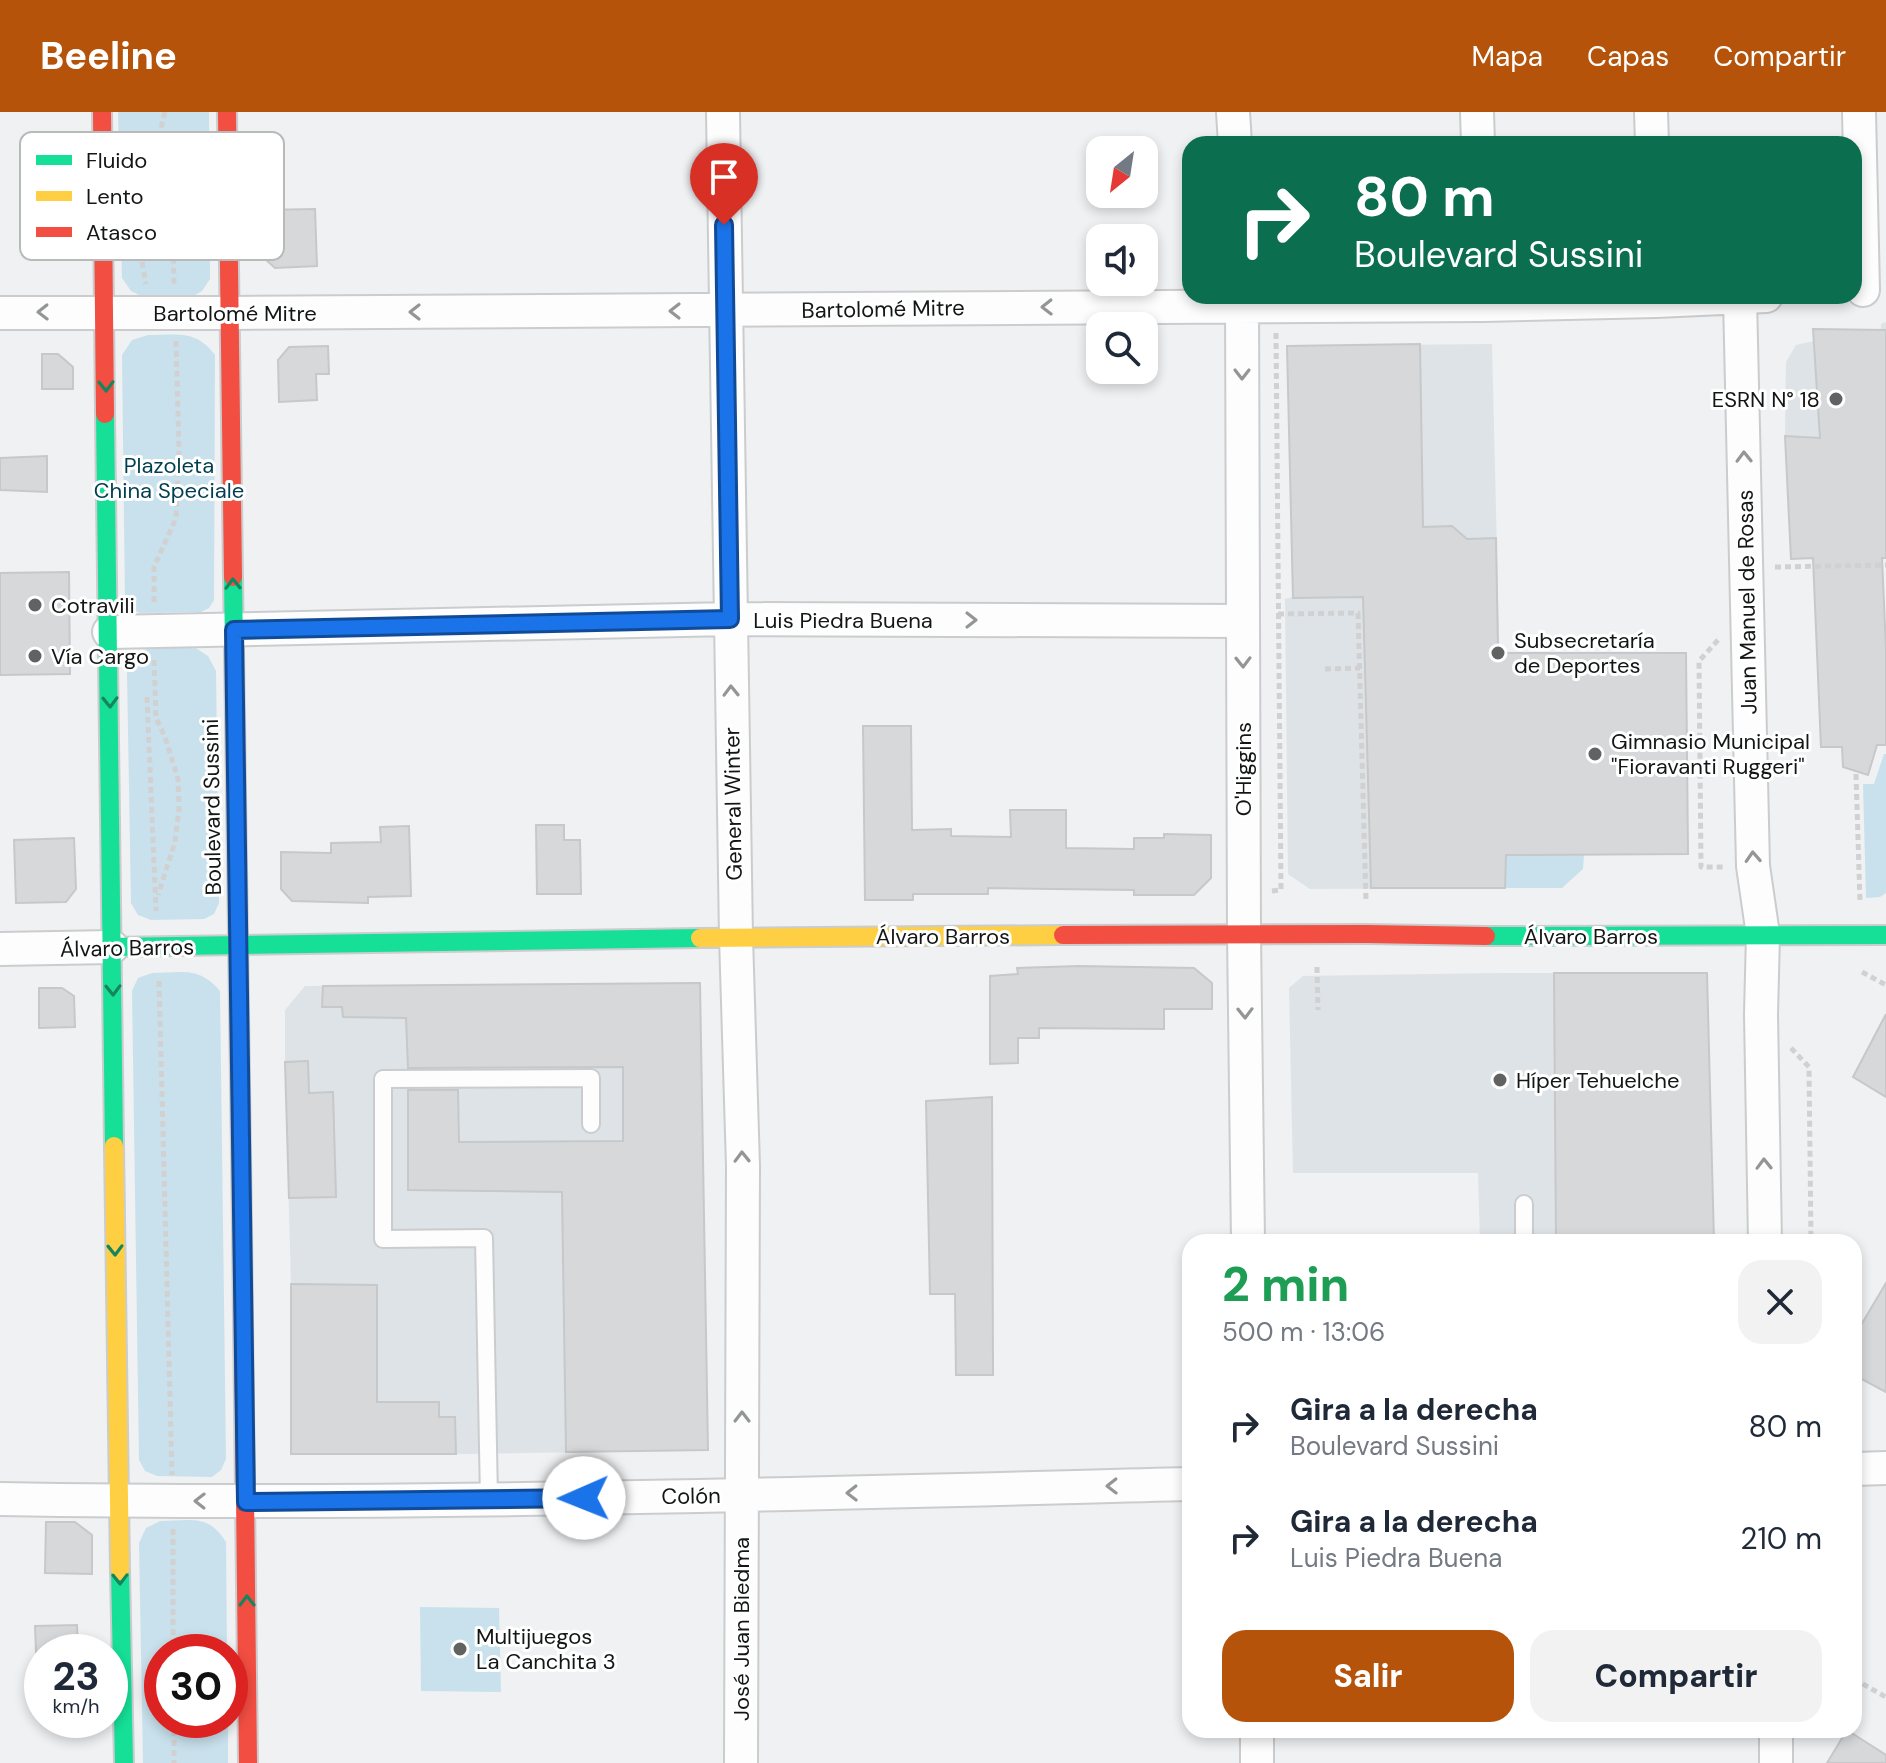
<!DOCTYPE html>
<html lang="es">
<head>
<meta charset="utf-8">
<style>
	:root { --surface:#fff; --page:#f2f2f3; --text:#1f2937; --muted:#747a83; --accent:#b45309 }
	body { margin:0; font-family:"DM Sans",sans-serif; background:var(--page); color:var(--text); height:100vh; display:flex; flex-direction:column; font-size:30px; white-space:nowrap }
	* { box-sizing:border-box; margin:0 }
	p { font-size:26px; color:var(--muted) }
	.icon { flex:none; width:44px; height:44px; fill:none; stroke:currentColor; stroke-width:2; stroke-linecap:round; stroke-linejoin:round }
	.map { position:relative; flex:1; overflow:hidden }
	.details { position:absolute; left:1182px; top:1122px; width:680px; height:504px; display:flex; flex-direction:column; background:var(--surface); border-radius:24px; box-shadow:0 4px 12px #0003 }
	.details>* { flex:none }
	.guide { position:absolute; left:1182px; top:24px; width:680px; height:168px; border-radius:24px; box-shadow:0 4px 12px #0003; background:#0b6e4f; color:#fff; overflow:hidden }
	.needle { width:52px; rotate:210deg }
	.buttons { position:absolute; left:1086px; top:24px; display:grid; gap:16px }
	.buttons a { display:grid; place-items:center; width:72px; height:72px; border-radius:16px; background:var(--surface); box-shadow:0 4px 12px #0003; font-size:40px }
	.speed { position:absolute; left:24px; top:1522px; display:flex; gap:16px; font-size:40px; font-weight:700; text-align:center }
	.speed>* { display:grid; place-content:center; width:104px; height:104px; border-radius:50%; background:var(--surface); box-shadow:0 4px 12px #0003; line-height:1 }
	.speed small { font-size:20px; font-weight:400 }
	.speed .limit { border:12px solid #d22; background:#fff; color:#111 }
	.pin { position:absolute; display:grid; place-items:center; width:68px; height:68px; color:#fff; margin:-82px -34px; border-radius:50% 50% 50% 0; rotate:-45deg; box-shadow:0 0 8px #0007 }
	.pin .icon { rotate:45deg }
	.me { position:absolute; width:88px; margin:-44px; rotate:269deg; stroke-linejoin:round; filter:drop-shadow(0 0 6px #0008) }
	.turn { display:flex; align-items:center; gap:28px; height:168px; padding:0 40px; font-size:36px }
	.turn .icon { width:104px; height:104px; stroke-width:2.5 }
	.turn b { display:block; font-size:56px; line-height:68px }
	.round { display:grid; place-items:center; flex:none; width:84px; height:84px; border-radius:24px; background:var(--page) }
	.summary { display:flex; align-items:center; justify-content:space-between; height:136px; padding:0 40px }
	h1 { font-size:48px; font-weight:800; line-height:60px; color:#1e9e55 }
	.button { display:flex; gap:16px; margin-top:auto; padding:16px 40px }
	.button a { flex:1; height:92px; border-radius:24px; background:var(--accent); color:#fff; font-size:32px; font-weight:800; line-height:92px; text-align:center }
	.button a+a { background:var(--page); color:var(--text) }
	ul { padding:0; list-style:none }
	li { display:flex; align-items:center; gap:24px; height:112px; padding:0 40px }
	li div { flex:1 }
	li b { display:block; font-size:30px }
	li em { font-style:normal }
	header { display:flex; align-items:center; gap:48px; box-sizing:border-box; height:112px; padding:0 40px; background:var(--accent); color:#fff }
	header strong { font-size:38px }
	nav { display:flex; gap:44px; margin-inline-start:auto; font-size:28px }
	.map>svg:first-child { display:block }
	.built { fill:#dde3e7 }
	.green { fill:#c9e1ec }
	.building { fill:#d7d8da; stroke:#c6c8c9; stroke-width:2 }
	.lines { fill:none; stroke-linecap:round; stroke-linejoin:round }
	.lane-casing { stroke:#cbccce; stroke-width:20 }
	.street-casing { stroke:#cbccce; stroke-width:36 }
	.fast-casing { stroke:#cbccce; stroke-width:22 }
	.slow-casing { stroke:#cbccce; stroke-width:22 }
	.jam-casing { stroke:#cbccce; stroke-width:22 }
	.path { stroke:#d1d1d2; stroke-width:5; stroke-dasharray:6 4; stroke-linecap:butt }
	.lane { stroke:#fdfdfd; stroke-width:16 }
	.street { stroke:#fdfdfd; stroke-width:32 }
	.fast { stroke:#16e098; stroke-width:18 }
	.slow { stroke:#ffcf43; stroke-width:18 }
	.jam { stroke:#f24e42; stroke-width:18 }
	.oneway { stroke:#949595 }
	.oneway2 { stroke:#15855e }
	.route-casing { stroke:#114b97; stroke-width:20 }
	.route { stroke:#1a73e8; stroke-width:14 }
	.poi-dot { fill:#616363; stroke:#fff; stroke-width:3 }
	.labels { text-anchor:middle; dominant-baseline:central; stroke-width:6; stroke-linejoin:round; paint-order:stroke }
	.street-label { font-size:22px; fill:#141616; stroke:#fff }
	.poi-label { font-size:22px; fill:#141616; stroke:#fff; text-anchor:start }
	.park-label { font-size:22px; fill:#003e51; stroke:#fff }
	.key { fill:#fff; stroke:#b8b9b9; stroke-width:2 }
	.key-label { font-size:22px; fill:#141616 }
</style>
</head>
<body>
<header>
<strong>Beeline</strong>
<nav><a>Mapa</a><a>Capas</a><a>Compartir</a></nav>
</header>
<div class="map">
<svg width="1886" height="1651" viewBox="0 0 1886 1651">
	<rect width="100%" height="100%" fill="#eff1f3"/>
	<!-- built -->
	<path class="built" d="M1886 210V400L1788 402 1785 324 1786 250 1796 233 1814 229 1813 217 1881 218V212Z
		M1492 232 1505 776 1310 777 1288 762 1285 487 1293 485 1287 234Z
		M1499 861H1707L1714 1130H1480L1478 1061H1293L1289 876 1303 864Z
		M700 871 708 1338 456 1342H291V1172L285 950V898L305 874Z"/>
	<!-- green -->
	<path class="green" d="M118 0H209L210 167 202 179 190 186H145L131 179 122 166Z
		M148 223C177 223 196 217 215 243L214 488 209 496 201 500 140 501 131 497 125 489 122 243 132 228Z
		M194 535 208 544 216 559 219 791 214 802 204 807 151 808 138 803 131 791 127 560 134 544 148 536Z
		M1884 642H1886V781L1880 785 1866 786 1863 672H1874Z
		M1506 743H1584L1583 757 1562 776H1505Z
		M152 861C182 861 199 854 220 879L226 1347 221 1358 212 1365 157 1364 145 1359 139 1348 132 879 138 866Z
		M160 1409C190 1409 208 1401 226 1430L227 1540H162V1608H228V1651H143L139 1431 146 1416Z
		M420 1495 499 1496 501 1580 421 1579Z"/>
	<!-- building -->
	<path class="building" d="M315 97 317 154 275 156 264 146 263 98Z
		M1813 217 1886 218V446H1882L1886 537V633H1877L1868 663 1843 655 1842 635H1821L1813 446 1791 447 1785 324 1820 326Z
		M1420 232 1423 415 1452 414 1467 427 1496 426 1498 541H1686L1688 742 1506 743 1505 776H1371L1363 485 1293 486 1287 234Z
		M328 234 329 262H316L317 288 279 290 278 248 289 235Z
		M42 242H58L73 255V277H42Z
		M47 344V380L0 378V346Z
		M69 460 70 562 0 563V461Z
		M863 614H911L912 718 951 717V724L1011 725 1010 698H1066V736L1134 737V726H1164V722L1211 723V766L1194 783H1134V778L988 776V782H913V788H865Z
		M536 713H564V728H580L581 782H537Z
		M409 714 411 784 368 785V791L292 789 281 777V740L331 741V731L381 730 380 715Z
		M74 726 76 777 66 790 16 791 14 728Z
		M1079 854 1194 856 1212 871V897H1164V917L1039 916V926H1018V951L990 952V864L1018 862 1017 856Z
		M1554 861H1707L1714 1130H1556Z
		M700 871 708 1338 566 1340 562 1080 408 1078V978H458L459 1030 623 1029V955L408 956 406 906 343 905 342 895H322L323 874Z
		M39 876H62L74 884 75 915 39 916Z
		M1886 902V985L1853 965Z
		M308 949 309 981 333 980 336 1085 289 1086 285 950Z
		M992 985 993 1263H956L955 1182H930L926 989Z
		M1886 1171V1280L1854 1263V1210L1861 1213Z
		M291 1172 377 1173V1290H439V1305H455L456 1342H291Z
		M46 1410H75L92 1423V1462L45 1461Z
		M77 1513 78 1540H36L35 1514Z
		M1847 1618 1886 1643V1651H1827Z"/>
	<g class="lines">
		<defs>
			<path id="lane" d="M1524 1130V1092
				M489 1387 484 1126 383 1127V967L591 966V1012"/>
			<path id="street" d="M723 0 736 825 743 1054 741 1651
				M1233 0 1235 32
				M1477 0 1478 32
				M1651 0 1652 32
				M1859 0 1863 178
				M1242 184 1244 823 1248 1130
				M1740 186 1753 754 1763 823 1761 902 1765 1130
				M0 201H229L1484 193 1656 189 1766 184
				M109 520 730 507 1242 509
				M0 837 112 835
				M1854 1357 1886 1356
				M0 1387C397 1394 793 1382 1190 1372
				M1257 1618V1651
				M1776 1651V1618"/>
			<path id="fast" d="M105 302 114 1034
				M233 465 242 1117
				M1486 824 1886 823
				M112 835 700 826
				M120 1459 124 1651"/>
			<path id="slow" d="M700 826 1063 823
				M114 1034 120 1459"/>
			<path id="jam" d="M102 0 105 302
				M227 0 233 465
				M1063 823 1367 822 1486 824
				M242 1117 248 1651"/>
		</defs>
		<!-- lane casing -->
		<use href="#lane" class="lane-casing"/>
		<!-- street casing -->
		<use href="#street" class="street-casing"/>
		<!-- fast casing -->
		<use href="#fast" class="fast-casing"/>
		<!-- slow casing -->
		<use href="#slow" class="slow-casing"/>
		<!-- jam casing -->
		<use href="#jam" class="jam-casing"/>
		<!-- path -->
		<path class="path" d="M165 0 153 48 173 121 174 175
			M142 150 146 172
			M1775 455 1886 453
			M154 490V455L176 406 179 337 176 229
			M1278 502 1358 501 1366 789
			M1718 528 1699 549 1701 755H1724
			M154 548 156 606 165 625 178 667 179 697 175 730 158 783
			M1325 557 1360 556
			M147 585 156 799
			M1856 662 1860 790
			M1272 779 1281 778 1276 220
			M1317 855 1318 898
			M1862 860 1886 873
			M159 869 172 1363
			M1791 936 1809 955 1811 1130
			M173 1417V1540
			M1854 1567 1886 1585
			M174 1608V1651"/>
		<!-- lane -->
		<use href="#lane" class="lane"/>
		<!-- street -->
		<use href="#street" class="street"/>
		<!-- fast -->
		<use href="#fast" class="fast"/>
		<!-- slow -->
		<use href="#slow" class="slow"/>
		<!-- jam -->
		<use href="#jam" class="jam"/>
	</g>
	<!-- one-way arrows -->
	<defs><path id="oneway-chevron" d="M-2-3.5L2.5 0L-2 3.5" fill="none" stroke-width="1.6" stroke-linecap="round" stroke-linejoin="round" transform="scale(2)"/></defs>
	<g class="oneway">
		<use href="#oneway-chevron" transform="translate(1047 195) rotate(179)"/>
		<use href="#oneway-chevron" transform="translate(675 199) rotate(180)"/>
		<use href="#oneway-chevron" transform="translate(43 200) rotate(179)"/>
		<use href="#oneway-chevron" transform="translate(415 200) rotate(180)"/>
		<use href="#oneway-chevron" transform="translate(1242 262) rotate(90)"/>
		<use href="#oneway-chevron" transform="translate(1744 345) rotate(-91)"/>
		<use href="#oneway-chevron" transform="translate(971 508)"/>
		<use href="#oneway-chevron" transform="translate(1243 550) rotate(89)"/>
		<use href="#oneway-chevron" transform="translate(731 579) rotate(-91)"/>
		<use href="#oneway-chevron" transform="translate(1753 745) rotate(-93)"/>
		<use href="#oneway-chevron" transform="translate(1245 901) rotate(89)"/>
		<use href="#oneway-chevron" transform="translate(742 1045) rotate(-91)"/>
		<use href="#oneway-chevron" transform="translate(1764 1052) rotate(-91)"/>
		<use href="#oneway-chevron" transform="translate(742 1305) rotate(-90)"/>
		<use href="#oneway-chevron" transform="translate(1112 1374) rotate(179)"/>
		<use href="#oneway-chevron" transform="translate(852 1381) rotate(179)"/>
		<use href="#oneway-chevron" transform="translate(200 1389) rotate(-179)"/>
	</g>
	<g class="oneway2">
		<use href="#oneway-chevron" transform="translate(106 274) rotate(89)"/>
		<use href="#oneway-chevron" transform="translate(233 472) rotate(-91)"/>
		<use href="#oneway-chevron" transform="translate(110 590) rotate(89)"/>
		<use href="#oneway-chevron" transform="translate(113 878) rotate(89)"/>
		<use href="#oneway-chevron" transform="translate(115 1138) rotate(89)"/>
		<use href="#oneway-chevron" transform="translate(120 1467) rotate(89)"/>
		<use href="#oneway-chevron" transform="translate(247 1489) rotate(-90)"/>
	</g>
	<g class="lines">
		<defs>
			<path id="route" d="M584 1386 246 1390 234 518 730 507 724 113"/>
		</defs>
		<!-- route casing -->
		<use href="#route" class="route-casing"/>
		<!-- route -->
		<use href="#route" class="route"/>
	</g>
	<!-- markers -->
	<g class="poi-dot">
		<circle cx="1836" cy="287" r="8"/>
		<circle cx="35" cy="493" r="8"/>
		<circle cx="1498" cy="541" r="8"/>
		<circle cx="35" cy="544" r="8"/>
		<circle cx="1595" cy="642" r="8"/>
		<circle cx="1500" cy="968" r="8"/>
		<circle cx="460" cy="1537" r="8"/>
	</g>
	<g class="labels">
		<!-- street labels -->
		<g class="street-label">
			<text transform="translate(883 197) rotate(-1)">Bartolomé Mitre</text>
			<text x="235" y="201">Bartolomé Mitre</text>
			<text transform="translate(1747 490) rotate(-91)">Juan Manuel de Rosas</text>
			<text x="843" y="508">Luis Piedra Buena</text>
			<text transform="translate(1243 657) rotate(-90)">O'Higgins</text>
			<text transform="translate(733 692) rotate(-91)">General Winter</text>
			<text transform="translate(212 695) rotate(-91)">Boulevard Sussini</text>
			<text x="943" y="824">Álvaro Barros</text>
			<text x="1591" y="824">Álvaro Barros</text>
			<text transform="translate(127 836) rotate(-1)">Álvaro Barros</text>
			<text transform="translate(691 1384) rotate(-1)">Colón</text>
			<text transform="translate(741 1517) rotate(-90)">José Juan Biedma</text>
		</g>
		<!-- poi labels -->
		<g class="poi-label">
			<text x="1820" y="287" text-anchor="end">ESRN N° 18</text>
			<text x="51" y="493">Cotravili</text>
			<text x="1514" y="528">Subsecretaría<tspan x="1514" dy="25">de Deportes</tspan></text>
			<text x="51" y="544">Vía Cargo</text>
			<text x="1611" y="629">Gimnasio Municipal<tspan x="1611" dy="25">"Fioravanti Ruggeri"</tspan></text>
			<text x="1516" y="968">Híper Tehuelche</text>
			<text x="476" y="1524">Multijuegos<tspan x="476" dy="25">La Canchita 3</tspan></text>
		</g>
		<!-- park labels -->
		<g class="park-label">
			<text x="169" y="353">Plazoleta<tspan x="169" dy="25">China Speciale</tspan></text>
		</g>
	</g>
	<!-- legend -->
	<rect x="20" y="20" width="264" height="128" rx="12" class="key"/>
	<rect x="36" y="43" width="36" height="10" fill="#16e098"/>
	<rect x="36" y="79" width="36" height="10" fill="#ffcf43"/>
	<rect x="36" y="115" width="36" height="10" fill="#f24e42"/>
	<g class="key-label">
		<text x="86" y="56">Fluido</text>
		<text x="86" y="92">Lento</text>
		<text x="86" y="128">Atasco</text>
	</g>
</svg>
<div class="buttons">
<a><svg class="needle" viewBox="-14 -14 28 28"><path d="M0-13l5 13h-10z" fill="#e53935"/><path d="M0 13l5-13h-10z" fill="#747a83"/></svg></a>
<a><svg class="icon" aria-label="sound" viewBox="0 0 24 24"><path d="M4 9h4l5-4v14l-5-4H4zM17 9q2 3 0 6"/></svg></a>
<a><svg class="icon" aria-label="search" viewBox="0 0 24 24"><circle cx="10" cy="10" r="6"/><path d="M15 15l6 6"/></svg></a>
</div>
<div class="speed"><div>23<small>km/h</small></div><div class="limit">30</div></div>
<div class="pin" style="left:724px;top:113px;background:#d93025"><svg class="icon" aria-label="arrive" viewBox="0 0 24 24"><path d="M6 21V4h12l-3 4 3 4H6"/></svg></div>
<svg class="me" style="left:584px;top:1386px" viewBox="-20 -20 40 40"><circle r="19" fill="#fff"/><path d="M0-13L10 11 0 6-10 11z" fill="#1a73e8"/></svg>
<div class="guide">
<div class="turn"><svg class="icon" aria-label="right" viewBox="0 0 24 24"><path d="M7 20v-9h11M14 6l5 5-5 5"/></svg><div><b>80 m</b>Boulevard Sussini</div></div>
</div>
<section class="details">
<div class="summary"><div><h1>2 min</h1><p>500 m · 13:06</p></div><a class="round"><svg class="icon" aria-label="close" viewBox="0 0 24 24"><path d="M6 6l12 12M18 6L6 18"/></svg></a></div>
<ul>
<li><svg class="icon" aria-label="right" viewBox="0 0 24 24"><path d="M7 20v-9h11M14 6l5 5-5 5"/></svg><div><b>Gira a la derecha</b><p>Boulevard Sussini</p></div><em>80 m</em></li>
<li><svg class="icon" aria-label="right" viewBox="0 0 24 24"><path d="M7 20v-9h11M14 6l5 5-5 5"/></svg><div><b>Gira a la derecha</b><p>Luis Piedra Buena</p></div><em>210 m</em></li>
</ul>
<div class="button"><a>Salir</a><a>Compartir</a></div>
</section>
</div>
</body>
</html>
